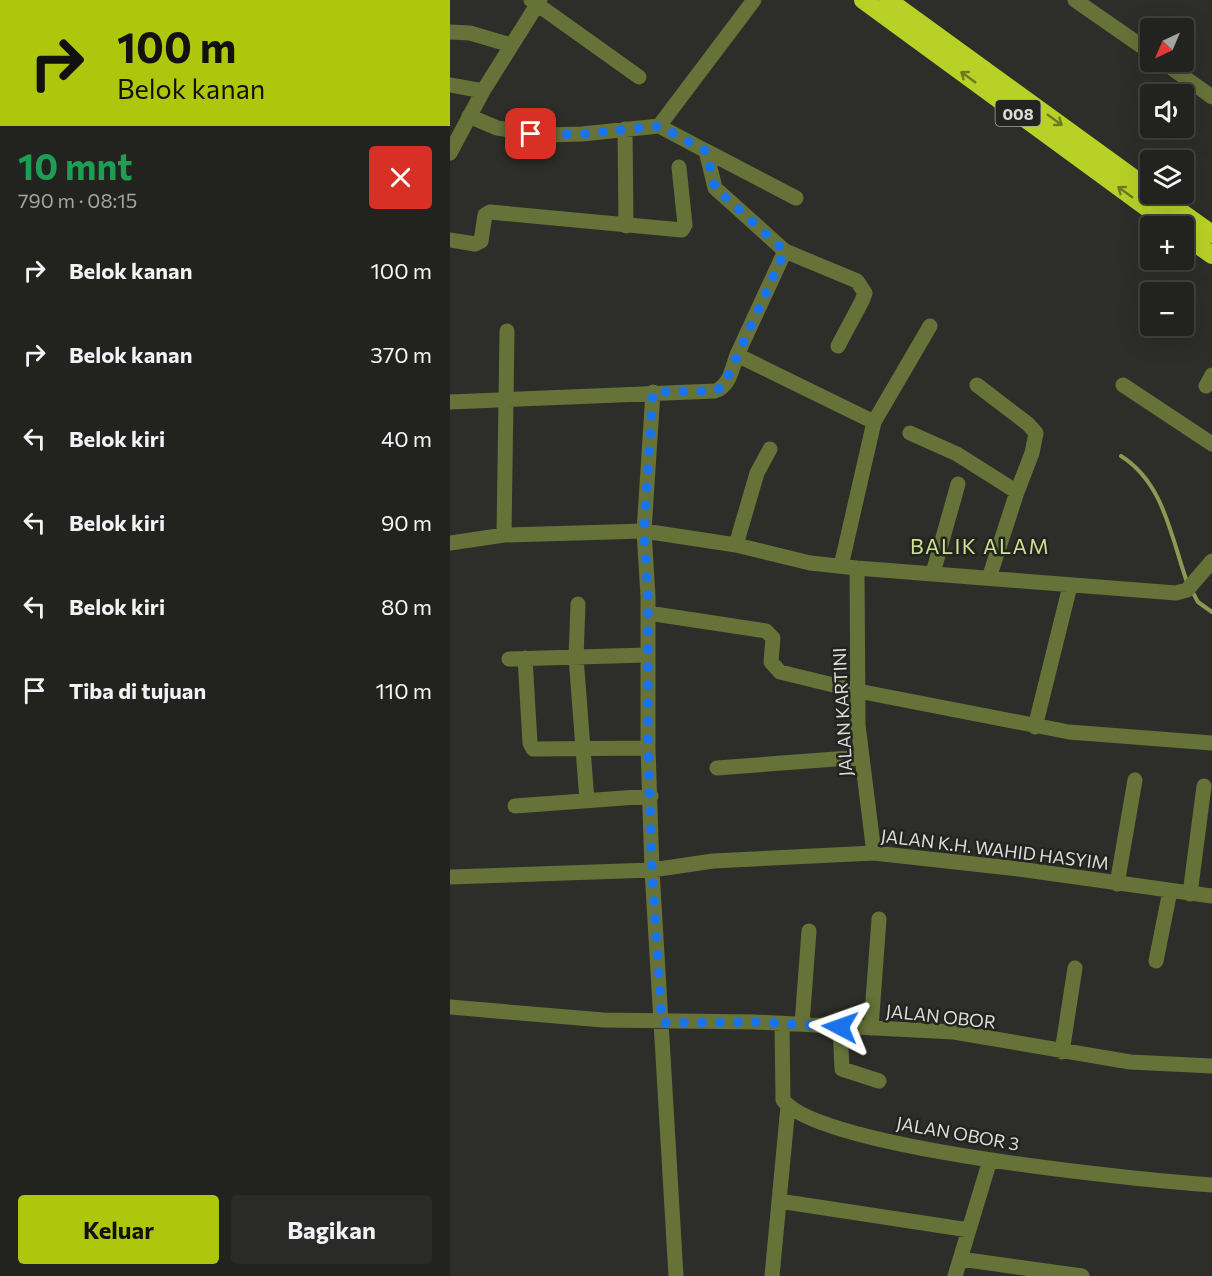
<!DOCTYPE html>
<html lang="id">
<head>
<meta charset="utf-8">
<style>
	:root { --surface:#22221f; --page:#2a2a28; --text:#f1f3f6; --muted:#a2a4a4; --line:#3f3f3d; --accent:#aec60c }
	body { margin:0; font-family:Commissioner,sans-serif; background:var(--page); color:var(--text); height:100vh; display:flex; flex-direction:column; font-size:22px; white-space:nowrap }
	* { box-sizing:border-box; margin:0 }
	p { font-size:20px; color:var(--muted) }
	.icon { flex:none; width:33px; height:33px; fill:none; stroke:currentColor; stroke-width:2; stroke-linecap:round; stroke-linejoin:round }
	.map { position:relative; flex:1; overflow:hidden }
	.panel { display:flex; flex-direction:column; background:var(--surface); width:450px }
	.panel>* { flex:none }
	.top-card { background:#aec60c; color:#111; overflow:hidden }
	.needle { width:39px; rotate:224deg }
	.buttons { position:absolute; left:690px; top:18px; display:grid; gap:12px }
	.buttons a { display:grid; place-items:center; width:54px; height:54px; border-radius:6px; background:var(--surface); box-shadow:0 6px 24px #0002,0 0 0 2px var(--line); font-size:30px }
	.pin { position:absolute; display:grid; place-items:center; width:51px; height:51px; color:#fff; margin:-26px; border-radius:12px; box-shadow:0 3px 9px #0006 }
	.me { position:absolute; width:66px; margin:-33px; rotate:274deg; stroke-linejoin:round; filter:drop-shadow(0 0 4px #0008) }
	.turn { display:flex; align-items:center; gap:21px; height:126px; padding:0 18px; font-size:27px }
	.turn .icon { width:78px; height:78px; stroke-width:2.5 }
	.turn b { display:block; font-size:42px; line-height:51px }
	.round { display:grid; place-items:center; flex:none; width:63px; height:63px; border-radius:6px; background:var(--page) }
	.headline { display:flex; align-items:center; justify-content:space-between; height:102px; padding:0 18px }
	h1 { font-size:36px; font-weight:700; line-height:45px; color:#1e9e55 }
	.primary-button { display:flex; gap:12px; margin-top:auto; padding:12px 18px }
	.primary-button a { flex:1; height:69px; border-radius:6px; background:var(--accent); color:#111; font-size:24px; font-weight:700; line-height:69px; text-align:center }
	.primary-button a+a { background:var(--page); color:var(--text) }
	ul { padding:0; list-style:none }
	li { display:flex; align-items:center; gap:18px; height:84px; padding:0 18px }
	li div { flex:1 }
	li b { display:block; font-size:22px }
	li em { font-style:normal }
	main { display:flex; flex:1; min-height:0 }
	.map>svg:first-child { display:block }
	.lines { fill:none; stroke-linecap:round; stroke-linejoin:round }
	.stream { stroke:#8e9851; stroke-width:4 }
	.minor { stroke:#677239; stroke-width:15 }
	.highway { stroke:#b8d126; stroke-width:18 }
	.oneway { stroke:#6e7a22 }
	.route { stroke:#1a73e8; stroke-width:10; stroke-dasharray:0 18 }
	.labels { text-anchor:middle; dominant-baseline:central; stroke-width:5; stroke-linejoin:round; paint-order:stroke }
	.shield { fill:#23241f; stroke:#a4a6a2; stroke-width:1.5 }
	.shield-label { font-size:16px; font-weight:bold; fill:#dcddda }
	.street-label { font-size:18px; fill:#dcddda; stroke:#23241f }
	.quarter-label { font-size:21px; letter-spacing:1.5px; fill:#cede92; stroke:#23241f }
</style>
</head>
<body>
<main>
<section class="panel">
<div class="top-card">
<div class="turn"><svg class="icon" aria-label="right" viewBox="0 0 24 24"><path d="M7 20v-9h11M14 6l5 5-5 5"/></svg><div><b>100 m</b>Belok kanan</div></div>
</div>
<div class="headline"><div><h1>10 mnt</h1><p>790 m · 08:15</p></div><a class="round" style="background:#d93025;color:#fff"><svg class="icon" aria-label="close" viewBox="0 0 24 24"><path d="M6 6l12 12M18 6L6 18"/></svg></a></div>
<ul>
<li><svg class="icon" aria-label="right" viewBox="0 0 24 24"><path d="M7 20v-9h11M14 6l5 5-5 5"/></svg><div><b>Belok kanan</b></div><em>100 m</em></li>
<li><svg class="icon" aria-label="right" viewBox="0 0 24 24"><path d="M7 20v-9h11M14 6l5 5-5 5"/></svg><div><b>Belok kanan</b></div><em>370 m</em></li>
<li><svg class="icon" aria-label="left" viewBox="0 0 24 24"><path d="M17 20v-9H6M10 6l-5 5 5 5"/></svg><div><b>Belok kiri</b></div><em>40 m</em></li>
<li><svg class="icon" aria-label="left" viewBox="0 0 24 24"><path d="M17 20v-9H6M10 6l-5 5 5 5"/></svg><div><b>Belok kiri</b></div><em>90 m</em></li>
<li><svg class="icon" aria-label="left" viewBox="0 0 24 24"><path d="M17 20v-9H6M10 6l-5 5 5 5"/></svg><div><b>Belok kiri</b></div><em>80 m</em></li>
<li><svg class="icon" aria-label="arrive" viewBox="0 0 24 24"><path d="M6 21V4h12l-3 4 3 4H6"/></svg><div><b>Tiba di tujuan</b></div><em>110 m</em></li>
</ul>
<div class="primary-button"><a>Keluar</a><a>Bagikan</a></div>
</section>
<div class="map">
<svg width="762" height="1276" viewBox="0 0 762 1276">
	<rect width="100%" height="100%" fill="#2d2e29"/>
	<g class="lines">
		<!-- stream -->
		<path class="stream" d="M671 456C714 483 721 537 737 582
			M742 591 748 602 762 612"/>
		<!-- minor -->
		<path class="minor" d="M81 0 189 77
			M625 0 700 52
			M0 32 20 33 61 45
			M713 62 762 97
			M0 85 33 91
			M19 116 47 128 96 135 132 134 209 126 256 151 265 188 335 251
			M209 126 304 0
			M175 129 176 226
			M256 151 346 198
			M0 153 33 91 90 0
			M0 240 25 244 31 241 35 215 40 212 232 230 235 225 229 167
			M287 355 335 251 407 281 415 293 412 301 388 346
			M527 385 578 424 586 433 582 453 567 492
			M673 385 762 444
			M756 386 762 375
			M203 392 194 531 198 596V748L202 870 226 1276
			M0 402 265 391C280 386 282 368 287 355L424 422
			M460 433 507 454 567 492 539 578
			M54 535 57 331
			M0 543 54 535 194 531 286 545 360 563 407 568 726 593 737 590 762 561
			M286 545 307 473 320 449
			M391 566 424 422 480 326
			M407 568 408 725 424 853
			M483 573 508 484
			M128 604 126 657 137 801
			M198 613 316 631 323 638 321 662 330 672 408 691 619 732 762 743
			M75 658 80 743 83 749 198 748
			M59 659 197 655
			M585 727 620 586
			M267 768 412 757
			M65 806 201 796
			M0 877 202 870 263 861 424 853 569 869 762 896
			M667 884 685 780
			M740 894 754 786
			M706 961 720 891
			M0 1007 153 1020 305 1022 504 1032 680 1062 762 1066
			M332 1023 333 1100C369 1149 691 1180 762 1185
			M352 1024 359 931
			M390 1027 392 1069 429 1081
			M421 1028 429 919
			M612 1052 625 968
			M329 1201 519 1230
			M510 1259 632 1276
			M322 1276 338 1106
			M505 1276 540 1160"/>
		<!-- highway -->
		<path class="highway" d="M413 0 722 226
			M438 0 700 190
			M706 194 762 234
			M734 235 762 255"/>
	</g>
	<!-- one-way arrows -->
	<defs><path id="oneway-shaft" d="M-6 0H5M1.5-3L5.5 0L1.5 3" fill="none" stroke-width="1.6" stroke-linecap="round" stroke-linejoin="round" transform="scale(1.5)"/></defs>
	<g class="oneway">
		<use href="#oneway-shaft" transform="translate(518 77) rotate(-144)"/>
		<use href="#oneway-shaft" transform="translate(605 120) rotate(36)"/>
		<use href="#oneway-shaft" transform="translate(675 192) rotate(-144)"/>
	</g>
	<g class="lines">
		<!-- route -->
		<path class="route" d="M81 134H132L209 126 256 151 265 188 335 251 273 387 265 391 203 392 194 531 198 596V748L202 870 212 1023 305 1022 390 1027"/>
	</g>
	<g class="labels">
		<!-- shield labels -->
		<rect class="shield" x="545.5" y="100" width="45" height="26" rx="4.5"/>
		<g class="shield-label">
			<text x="568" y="113">008</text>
		</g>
		<!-- street labels -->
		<g class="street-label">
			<text transform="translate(392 712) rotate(-93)">JALAN KARTINI</text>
			<text transform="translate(545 849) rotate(7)">JALAN K.H. WAHID HASYIM</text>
			<text transform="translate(491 1016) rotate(6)">JALAN OBOR</text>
			<text transform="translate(508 1133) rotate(10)">JALAN OBOR 3</text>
		</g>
		<!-- quarter labels -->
		<g class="quarter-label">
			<text x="530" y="545">BALIK ALAM</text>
		</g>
	</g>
</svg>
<div class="buttons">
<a><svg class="needle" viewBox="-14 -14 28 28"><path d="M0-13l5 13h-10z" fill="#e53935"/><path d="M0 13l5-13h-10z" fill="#a2a4a4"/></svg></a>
<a><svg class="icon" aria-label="sound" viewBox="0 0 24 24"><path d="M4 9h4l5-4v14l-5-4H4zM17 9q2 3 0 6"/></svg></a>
<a><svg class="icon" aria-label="layers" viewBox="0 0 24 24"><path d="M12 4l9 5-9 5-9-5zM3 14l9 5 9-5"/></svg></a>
<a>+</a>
<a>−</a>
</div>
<div class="pin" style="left:81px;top:134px;background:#d93025"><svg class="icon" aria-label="arrive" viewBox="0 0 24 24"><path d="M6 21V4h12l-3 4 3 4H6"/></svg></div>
<svg class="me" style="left:390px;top:1027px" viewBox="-20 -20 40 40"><path d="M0-17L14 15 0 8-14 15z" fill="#1a73e8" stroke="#fff" stroke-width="4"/></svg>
</div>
</main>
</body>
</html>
